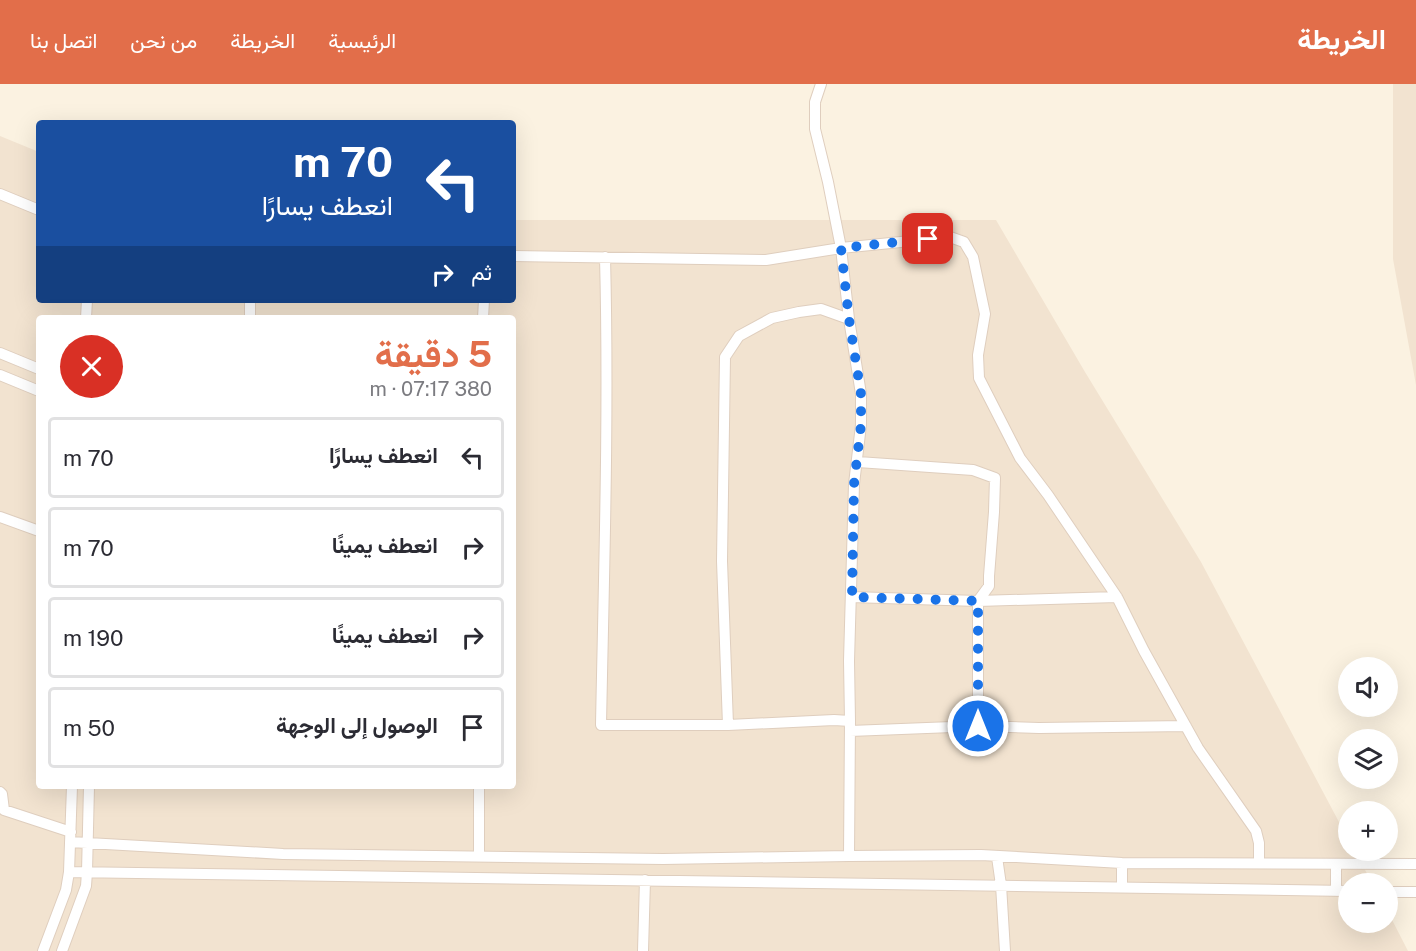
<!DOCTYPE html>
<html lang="ar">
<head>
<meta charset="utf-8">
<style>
	:root { --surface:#fff; --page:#f2f2f3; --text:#2b2b33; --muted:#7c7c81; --line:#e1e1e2; --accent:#e26e4a }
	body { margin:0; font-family:"Public Sans",Vazirmatn,sans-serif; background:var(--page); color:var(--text); direction:rtl; height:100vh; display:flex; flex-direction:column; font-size:22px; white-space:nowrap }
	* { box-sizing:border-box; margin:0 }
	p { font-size:20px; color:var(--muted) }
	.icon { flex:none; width:33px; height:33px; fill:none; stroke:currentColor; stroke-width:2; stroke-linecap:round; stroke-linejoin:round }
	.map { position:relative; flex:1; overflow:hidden; direction:ltr }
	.drawer { position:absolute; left:36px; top:231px; width:480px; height:474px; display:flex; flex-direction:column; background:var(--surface); border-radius:6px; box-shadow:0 6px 24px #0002; direction:rtl }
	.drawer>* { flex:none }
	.banner { position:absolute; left:36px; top:36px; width:480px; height:183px; border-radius:6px; box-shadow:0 6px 24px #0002; direction:rtl; background:#1a4fa0; color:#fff; overflow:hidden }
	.buttons { position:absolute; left:1338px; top:573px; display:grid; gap:12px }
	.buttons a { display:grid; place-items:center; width:60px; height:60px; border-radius:50%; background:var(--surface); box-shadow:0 6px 24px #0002; font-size:30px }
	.pin { position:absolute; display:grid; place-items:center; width:51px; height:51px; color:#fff; margin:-26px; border-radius:12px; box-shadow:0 3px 9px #0006 }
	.me { position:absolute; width:66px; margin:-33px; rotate:0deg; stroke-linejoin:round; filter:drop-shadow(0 0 4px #0008) }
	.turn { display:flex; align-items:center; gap:21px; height:126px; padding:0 24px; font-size:27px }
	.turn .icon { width:78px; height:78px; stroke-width:2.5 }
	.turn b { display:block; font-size:42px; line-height:51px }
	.then { display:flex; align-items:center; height:57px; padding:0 24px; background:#0003; gap:12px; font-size:22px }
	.round { display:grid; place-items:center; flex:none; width:63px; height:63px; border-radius:32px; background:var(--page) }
	.headline { display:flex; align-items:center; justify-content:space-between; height:102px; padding:0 24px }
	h1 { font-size:36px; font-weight:700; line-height:45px; color:var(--accent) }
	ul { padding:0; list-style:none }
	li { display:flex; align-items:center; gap:18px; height:81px; margin:0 12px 9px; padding:0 12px; border:3px solid var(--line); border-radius:6px }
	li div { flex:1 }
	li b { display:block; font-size:22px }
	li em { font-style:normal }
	header { display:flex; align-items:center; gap:36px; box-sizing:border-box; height:84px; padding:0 30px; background:var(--accent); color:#fff }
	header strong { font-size:28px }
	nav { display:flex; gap:33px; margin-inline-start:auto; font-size:21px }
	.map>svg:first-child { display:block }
	.residential { fill:#f2e3d0; fill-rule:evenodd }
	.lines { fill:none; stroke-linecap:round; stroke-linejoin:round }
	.minor-casing { stroke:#dfcebe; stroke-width:12 }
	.minor { stroke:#fff; stroke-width:10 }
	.route { stroke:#1a73e8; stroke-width:10; stroke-dasharray:0 18 }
</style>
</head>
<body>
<header>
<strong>الخريطة</strong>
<nav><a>الرئيسية</a><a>الخريطة</a><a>من نحن</a><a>اتصل بنا</a></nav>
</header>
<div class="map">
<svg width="1416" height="867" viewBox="0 0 1416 867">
	<rect width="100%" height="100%" fill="#fbf2e1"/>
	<!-- residential -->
	<path class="residential" d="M1393 0H1416V301L1393 175Z
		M0 52 39 68V216H513V136H996L1085 288 1201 478 1348 755V766L1355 767 1372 799 1348 800V838H1388V828L1408 867H0ZM39 234H513V702H39Z"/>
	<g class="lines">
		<defs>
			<path id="minor" d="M0 110 39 126
				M513 172 766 176 841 164 828 98 815 45V18L821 0
				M605 173C609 329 604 485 601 641H728L834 636 850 637 849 772
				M86 234 87 216
				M250 234V216
				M483 234 484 216
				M0 269 39 285
				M0 291 39 307
				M858 378 973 386 995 394 994 428 989 492V502L978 517V642
				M0 433 39 447
				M851 513 978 517 1117 513
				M850 637 849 577 854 400 861 341V310L849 235 841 164 950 153 964 158 973 173 985 230 978 271 979 294 1020 374 1048 411 1117 513 1144 567 1198 664 1256 747 1259 759V779
				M728 641 722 477 725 273 739 252 772 234 799 228 821 225 849 235
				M850 647 978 642 1039 644 1186 642
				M479 702V772
				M0 708 2 710 4 726 71 748
				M70 758 283 770 663 775 849 772 981 771 1122 779 1416 780
				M997 773 1001 801 1005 867
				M69 788 1348 807
				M1122 803V779
				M1336 807V780
				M1388 808H1416
				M43 867 66 806 69 788 72 702
				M62 867 86 802 87 788 89 702
				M643 867 645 796"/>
		</defs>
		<!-- minor casing -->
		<use href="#minor" class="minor-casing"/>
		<!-- minor -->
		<use href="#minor" class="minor"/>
	</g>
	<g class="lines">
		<!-- route -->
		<path class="route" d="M928 155 841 164 849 235 861 310V341L854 400 852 513 978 517V642"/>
	</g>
</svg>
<div class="buttons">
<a><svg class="icon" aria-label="sound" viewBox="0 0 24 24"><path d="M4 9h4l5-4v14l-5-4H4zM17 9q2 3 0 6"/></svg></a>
<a><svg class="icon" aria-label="layers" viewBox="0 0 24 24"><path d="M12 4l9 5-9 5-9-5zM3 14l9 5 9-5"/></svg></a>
<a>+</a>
<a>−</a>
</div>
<div class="pin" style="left:928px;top:155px;background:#d93025"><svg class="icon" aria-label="arrive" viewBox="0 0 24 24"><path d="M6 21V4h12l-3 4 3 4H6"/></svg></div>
<svg class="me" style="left:978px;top:642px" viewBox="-20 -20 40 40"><circle r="17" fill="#1a73e8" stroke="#fff" stroke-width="3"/><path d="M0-11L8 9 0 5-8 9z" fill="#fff"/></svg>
<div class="banner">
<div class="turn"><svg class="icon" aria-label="left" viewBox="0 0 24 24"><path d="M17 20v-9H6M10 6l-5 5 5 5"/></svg><div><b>70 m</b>انعطف يسارًا</div></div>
<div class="then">ثم<svg class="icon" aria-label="right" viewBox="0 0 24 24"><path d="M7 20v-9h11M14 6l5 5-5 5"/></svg></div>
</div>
<section class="drawer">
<div class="headline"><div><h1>5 دقيقة</h1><p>380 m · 07:17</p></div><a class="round" style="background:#d93025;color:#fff"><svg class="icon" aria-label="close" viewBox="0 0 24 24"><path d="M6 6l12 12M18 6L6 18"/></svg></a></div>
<ul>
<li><svg class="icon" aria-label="left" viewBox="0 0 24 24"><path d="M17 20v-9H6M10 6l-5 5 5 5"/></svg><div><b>انعطف يسارًا</b></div><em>70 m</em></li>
<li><svg class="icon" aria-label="right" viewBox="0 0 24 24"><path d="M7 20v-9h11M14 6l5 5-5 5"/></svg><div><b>انعطف يمينًا</b></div><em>70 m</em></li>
<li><svg class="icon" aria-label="right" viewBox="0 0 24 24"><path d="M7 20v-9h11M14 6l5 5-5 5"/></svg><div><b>انعطف يمينًا</b></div><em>190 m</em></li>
<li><svg class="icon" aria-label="arrive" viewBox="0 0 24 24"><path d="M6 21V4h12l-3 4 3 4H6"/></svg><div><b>الوصول إلى الوجهة</b></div><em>50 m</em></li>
</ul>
</section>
</div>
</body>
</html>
